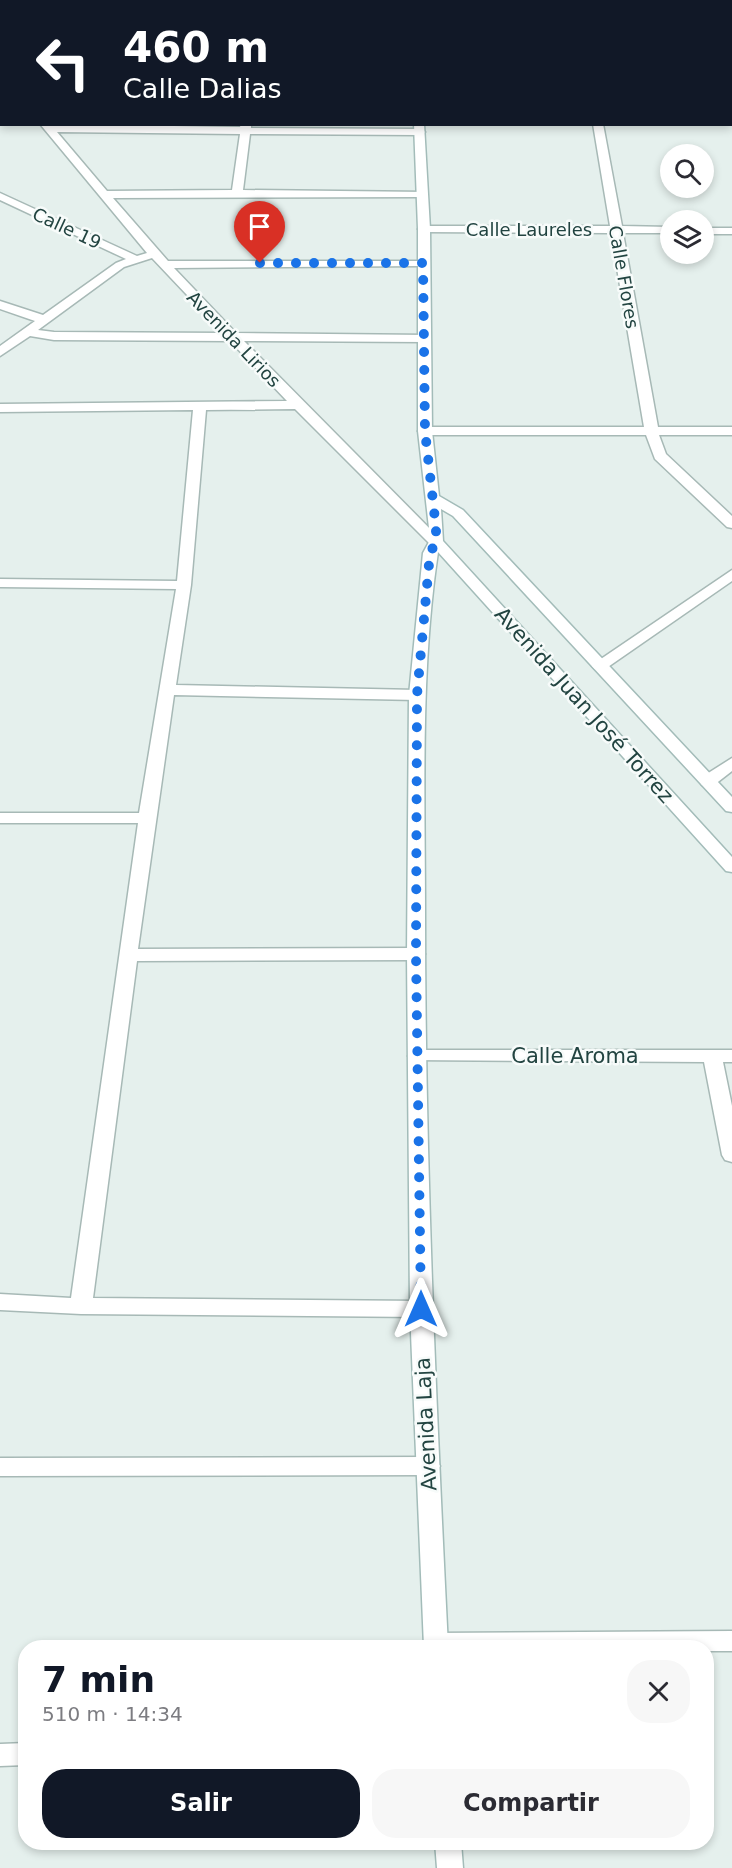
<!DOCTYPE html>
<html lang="es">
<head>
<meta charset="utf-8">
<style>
	:root { --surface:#fff; --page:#f7f7f7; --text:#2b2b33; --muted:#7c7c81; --accent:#111827 }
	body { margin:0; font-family:"DejaVu Sans",sans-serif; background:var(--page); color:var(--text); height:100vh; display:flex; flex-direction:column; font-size:22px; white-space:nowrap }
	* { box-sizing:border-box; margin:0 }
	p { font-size:20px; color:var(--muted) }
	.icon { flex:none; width:33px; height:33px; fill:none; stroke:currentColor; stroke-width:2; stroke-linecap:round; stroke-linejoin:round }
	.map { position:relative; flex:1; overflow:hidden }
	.details { position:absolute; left:18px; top:1640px; width:696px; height:210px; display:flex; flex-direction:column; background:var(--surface); border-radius:24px; box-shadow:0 3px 9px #0003 }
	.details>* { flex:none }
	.guide { position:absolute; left:0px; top:0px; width:732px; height:126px; box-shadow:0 3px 9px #0003; background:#111827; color:#fff; overflow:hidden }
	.buttons { position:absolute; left:660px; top:144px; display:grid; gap:12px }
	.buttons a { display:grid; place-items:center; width:54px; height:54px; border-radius:50%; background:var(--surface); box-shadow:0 3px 9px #0003; font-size:30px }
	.pin { position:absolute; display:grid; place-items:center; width:51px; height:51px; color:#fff; margin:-62px -26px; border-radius:50% 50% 50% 0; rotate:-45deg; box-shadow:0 0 6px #0007 }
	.pin .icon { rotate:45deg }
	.me { position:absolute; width:66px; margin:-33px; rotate:0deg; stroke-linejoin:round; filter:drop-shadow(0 0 4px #0008) }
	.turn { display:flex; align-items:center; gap:21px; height:126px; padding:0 24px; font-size:27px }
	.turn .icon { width:78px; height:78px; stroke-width:2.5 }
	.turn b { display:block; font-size:42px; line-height:51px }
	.round { display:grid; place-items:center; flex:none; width:63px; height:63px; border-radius:24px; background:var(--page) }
	.summary { display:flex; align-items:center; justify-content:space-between; height:102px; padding:0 24px }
	h1 { font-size:36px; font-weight:800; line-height:45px; color:var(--accent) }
	.button { display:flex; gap:12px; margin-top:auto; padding:12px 24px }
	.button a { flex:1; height:69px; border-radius:24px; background:var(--accent); color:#fff; font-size:24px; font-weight:800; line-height:69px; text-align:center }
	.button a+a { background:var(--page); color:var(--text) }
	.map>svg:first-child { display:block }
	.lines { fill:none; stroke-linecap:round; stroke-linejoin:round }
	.street-casing { stroke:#a7b9b6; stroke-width:3 }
	.secondary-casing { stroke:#a3bcb9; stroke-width:3 }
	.street { fill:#fff; fill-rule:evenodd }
	.secondary { fill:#fff; fill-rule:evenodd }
	.route { stroke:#1a73e8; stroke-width:10; stroke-dasharray:0 18 }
	.labels { text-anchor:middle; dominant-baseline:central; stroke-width:5; stroke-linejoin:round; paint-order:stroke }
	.far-street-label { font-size:18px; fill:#224441; stroke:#f7fbfa }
	.street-label { font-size:21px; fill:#224441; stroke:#f7fbfa }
</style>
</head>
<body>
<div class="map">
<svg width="732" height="1868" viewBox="0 0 732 1868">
	<rect width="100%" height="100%" fill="#e5f0ed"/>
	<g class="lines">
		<defs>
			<path id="street" d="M12 0H22V2H12Z
				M258 0H268V2H258Z
				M503 0H556L557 2H505Z
				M0 22H2V28H0Z
				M730 47H732V53H730Z
				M0 66H2V73L0 72Z
				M0 102H2V109H0Z
				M730 112H732V119H730Z
				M40 124 240 127 241 124H251V128L420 129 425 132 420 135 250 134 243 190 426 192 427 194 422 197 113 198 168 261H427L429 263 423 266 174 268 236 333 428 335V341L424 342 244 341 443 542 441 545H431L295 409 206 410 191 585 176 685 417 690 425 695 417 700 174 695 138 949 416 948 425 954 416 960 137 961 93 1298 421 1301 429 1303 432 1309 429 1315 421 1317 81 1314 0 1310V1294L71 1298 138 823H0V813H139L176 589 0 587V579L177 581 193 410 0 412V404L287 401 230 341 54 340 30 336 0 356V346L35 321 0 309V301L43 315 116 263 126 259 0 200V193L137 256 147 253ZM57 132 240 134 232 190 107 191ZM152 258 223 333 54 332 38 330 124 267Z
				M593 124H603L622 226 670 227V233H623L658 427H732V435H659L666 454 732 516V528L727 527 655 459 646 435H425L418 431 425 427H644L611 233 424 232 418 229 424 226H610Z
				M704 228H732V234H704Z
				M732 570V581L605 669H595L592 666 595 663Z
				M732 758V771L714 785H702L700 781 702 777Z
				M418 1050H732V1062H723L732 1106V1162L725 1160 722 1155 704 1062 411 1060 408 1056 411 1052Z
				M428 1457 436 1460 440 1466 436 1472 428 1475 0 1476V1458Z
				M732 1631V1651H706V1647H426L424 1643 427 1636 436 1633Z
				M26 1743V1765L0 1766V1744Z"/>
			<path id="secondary" d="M409 0H419V2H409Z
				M414 124H424L430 229 432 431 439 496 463 510 732 797V812L726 811 453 516 441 509 443 541 732 857V872L726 871 438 552C420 672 425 794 425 915 425 1159 436 1403 448 1647H424L410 1309 407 954 409 695 423 553 429 542V528L418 431V229Z
				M435 1842H461L463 1868H437Z"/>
		</defs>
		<!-- street casing -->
		<use href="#street" class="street-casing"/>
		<!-- secondary casing -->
		<use href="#secondary" class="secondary-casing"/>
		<!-- street -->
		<use href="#street" class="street"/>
		<!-- secondary -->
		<use href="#secondary" class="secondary"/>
	</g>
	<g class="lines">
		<!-- route -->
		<path class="route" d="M260 263H423L425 431 436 528V542L430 553 417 695 416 954 421 1309"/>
	</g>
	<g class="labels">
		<!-- far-street labels -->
		<g class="far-street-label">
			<text transform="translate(67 228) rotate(25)">Calle 19</text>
			<text x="529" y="229">Calle Laureles</text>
			<text transform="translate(624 277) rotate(80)">Calle Flores</text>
			<text transform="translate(234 339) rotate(46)">Avenida Lirios</text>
		</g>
		<!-- street labels -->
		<g class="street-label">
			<text transform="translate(584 705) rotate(48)">Avenida Juan José Torrez</text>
			<text x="575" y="1056">Calle Aroma</text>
			<text transform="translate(426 1424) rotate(-93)">Avenida Laja</text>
		</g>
	</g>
</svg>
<div class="buttons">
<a><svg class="icon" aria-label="search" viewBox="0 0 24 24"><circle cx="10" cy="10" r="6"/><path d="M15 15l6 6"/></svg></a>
<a><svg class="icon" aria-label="layers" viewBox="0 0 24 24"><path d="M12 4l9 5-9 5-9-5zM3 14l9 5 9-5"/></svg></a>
</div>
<div class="pin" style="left:260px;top:263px;background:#d93025"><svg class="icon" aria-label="arrive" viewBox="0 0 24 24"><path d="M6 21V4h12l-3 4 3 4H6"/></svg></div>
<svg class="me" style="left:421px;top:1309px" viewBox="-20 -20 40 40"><path d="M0-17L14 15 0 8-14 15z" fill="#1a73e8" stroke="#fff" stroke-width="4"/></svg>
<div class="guide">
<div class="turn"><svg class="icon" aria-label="left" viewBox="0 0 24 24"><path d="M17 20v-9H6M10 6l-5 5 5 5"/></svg><div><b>460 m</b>Calle Dalias</div></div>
</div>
<section class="details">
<div class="summary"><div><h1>7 min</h1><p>510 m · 14:34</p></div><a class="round"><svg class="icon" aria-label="close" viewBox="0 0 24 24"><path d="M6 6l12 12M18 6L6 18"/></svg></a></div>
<div class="button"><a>Salir</a><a>Compartir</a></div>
</section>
</div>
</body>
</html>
